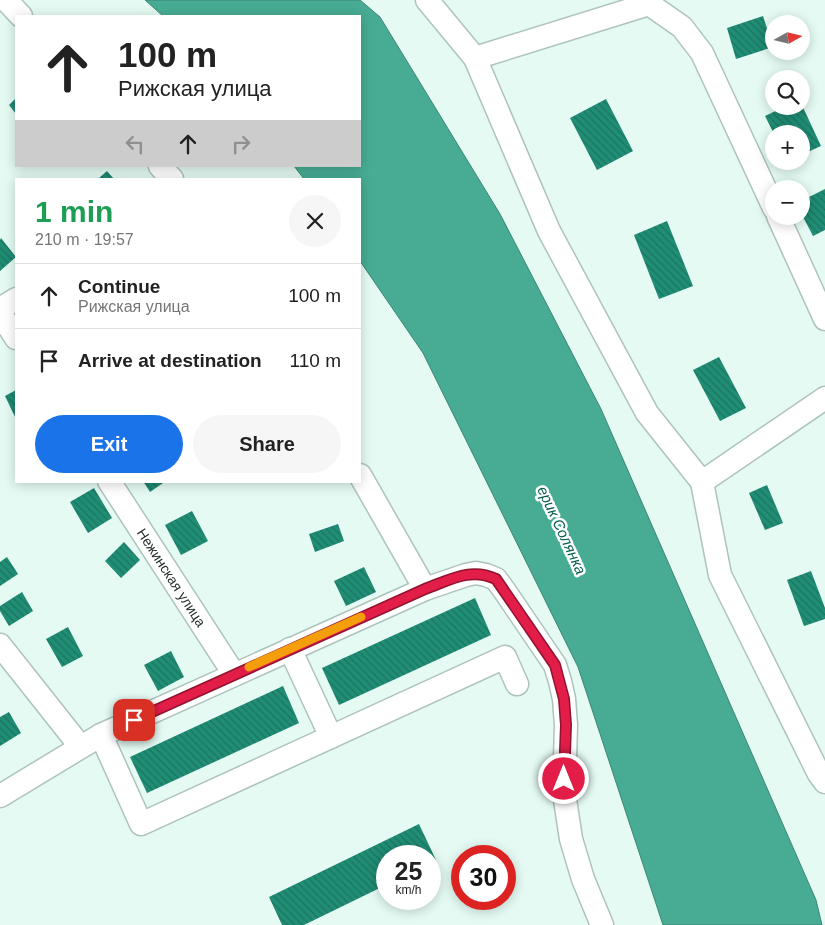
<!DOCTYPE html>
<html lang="en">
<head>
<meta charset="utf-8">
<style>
	:root { --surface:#fff; --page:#f6f6f6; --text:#222; --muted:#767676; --line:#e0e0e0; --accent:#1a73e8 }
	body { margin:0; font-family:Arial,sans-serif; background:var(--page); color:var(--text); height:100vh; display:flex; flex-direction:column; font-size:19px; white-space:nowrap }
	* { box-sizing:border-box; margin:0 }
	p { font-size:16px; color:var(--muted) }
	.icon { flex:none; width:28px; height:28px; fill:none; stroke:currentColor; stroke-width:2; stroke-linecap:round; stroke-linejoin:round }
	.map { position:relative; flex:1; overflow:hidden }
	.drawer { position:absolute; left:15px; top:178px; width:346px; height:305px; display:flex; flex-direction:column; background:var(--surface); border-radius:0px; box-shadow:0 2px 12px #0003 }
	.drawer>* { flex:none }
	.banner { position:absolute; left:15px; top:15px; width:346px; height:152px; border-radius:0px; box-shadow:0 2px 12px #0003; background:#fff; color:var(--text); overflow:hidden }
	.needle { width:32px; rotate:82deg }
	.tools { position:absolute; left:765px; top:15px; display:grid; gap:10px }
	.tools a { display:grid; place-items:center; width:45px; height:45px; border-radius:50%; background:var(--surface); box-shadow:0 2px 12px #0003; font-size:25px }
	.speed { position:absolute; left:376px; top:845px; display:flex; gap:10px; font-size:25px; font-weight:700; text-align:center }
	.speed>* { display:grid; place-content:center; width:65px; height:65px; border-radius:50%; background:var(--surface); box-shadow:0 2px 12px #0003; line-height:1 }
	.speed small { font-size:12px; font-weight:400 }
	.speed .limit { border:8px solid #d22; background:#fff; color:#111 }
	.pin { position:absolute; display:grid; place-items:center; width:42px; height:42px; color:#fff; margin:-21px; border-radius:10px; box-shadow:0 2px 8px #0006 }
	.me { position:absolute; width:55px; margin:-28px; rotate:0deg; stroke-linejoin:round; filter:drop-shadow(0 0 4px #0008) }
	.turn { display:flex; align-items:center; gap:18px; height:105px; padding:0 20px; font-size:22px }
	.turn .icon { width:65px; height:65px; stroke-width:2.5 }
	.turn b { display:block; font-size:35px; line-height:42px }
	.lanes { display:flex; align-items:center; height:48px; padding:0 20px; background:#0003; justify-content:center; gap:25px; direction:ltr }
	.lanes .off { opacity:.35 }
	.round { display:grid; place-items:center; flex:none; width:52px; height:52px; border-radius:26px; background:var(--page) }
	.headline { display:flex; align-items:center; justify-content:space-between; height:85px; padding:0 20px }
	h1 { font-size:30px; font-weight:600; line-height:38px; color:#1e9e55 }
	.cta { display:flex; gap:10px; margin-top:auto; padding:10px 20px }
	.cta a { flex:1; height:58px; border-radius:30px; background:var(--accent); color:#fff; font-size:20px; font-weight:600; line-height:58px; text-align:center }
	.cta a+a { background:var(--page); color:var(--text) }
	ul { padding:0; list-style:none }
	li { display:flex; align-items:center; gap:15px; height:65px; padding:0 20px; border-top:1px solid var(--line) }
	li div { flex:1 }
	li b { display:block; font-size:19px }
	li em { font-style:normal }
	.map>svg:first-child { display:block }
	.water { fill:#47ac93; stroke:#3d8674 }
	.building { fill:url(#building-back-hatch) }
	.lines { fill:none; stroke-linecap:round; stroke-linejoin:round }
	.minor-casing { stroke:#aec3bc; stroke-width:25 }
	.minor { stroke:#fff; stroke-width:22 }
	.route-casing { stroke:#92132f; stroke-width:12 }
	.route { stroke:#e11d48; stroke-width:9 }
	.slow { stroke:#f59e0b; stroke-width:9 }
	.labels { text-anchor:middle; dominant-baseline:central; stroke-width:5; stroke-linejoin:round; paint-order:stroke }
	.street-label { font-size:14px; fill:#272f2d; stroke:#fff }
	.water-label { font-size:15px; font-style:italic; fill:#095e4c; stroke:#fff }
</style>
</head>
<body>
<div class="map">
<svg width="825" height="925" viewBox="0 0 825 925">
	<defs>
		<pattern id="building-back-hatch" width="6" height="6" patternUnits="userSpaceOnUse" patternTransform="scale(1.25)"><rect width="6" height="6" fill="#208d75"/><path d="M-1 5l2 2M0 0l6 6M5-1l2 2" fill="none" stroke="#1c7460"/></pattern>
	</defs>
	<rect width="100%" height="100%" fill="#e4faf3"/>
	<!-- water -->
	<path class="water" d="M145 0H360L380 17 500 214 601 409 816 900 822 925H663L578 667 423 353 360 261V179H304L294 166H360V16H163Z"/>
	<!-- building -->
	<path class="building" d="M763 16 773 47 736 59 727 28Z
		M16 98V114L9 105Z
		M606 99 633 151 597 170 570 118Z
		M801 103 821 146 801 155V134H774L765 116 786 106H801Z
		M107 171 114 179H98Z
		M825 189V230L813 236 801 213V201Z
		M667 221 693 286 659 299 634 235Z
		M1 238 16 257 0 271V240Z
		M719 357 746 408 720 421 693 370Z
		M16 390V419L5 396Z
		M143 481H166L150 492Z
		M767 485 783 523 765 530 749 493Z
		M94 488 112 518 88 533 70 502Z
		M192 511 208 541 181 555 165 525Z
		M338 524 344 541 315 552 309 534Z
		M124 542 140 560 121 578 105 561Z
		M7 557 18 574 0 586V562Z
		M364 567 376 592 346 606 334 581Z
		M811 571 825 608V619L804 626 787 580Z
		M22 592 33 611 9 626 0 611V606Z
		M475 598 491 635 339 705 322 668Z
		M68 627 83 656 62 667 46 639Z
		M171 651 184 677 158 691 144 665Z
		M283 686 299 723 147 793 130 757Z
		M9 712 21 733 0 746V717Z
		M419 824 436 860 430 863V856H388V884L304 925H282L269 897Z"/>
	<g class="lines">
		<defs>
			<g id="minor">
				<path d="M6 0 21 16"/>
				<path d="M427 0 475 58 549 231 647 413 702 482 720 575 819 774 825 782"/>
				<path d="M649 4 682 27 702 53 774 208"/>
				<path d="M475 58 649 4 651 0"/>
				<path d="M160 166 172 179"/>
				<path d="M778 216 825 319"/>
				<path d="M0 309 16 299"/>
				<path d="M0 313 16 338"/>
				<path d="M360 475 425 589"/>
				<path id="s1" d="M109 481 234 674"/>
				<path d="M702 482 825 398"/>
				<path d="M0 645 80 746"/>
				<path d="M290 649 331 737"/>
				<path d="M101 735 141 824 505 657 517 684"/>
				<path d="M0 796 101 735 425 589 466 575 476 573 486 575 496 579 504 590 555 665 560 681 564 699 566 725 564 793 571 839 583 879 602 925"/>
			</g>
		</defs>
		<!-- minor casing -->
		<use href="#minor" class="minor-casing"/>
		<!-- minor -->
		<use href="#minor" class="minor"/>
	</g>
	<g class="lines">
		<defs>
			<path id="route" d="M134 720 425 589C450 580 470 567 496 579L555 665 564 699 566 725 564 779"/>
		</defs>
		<!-- route casing -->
		<use href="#route" class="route-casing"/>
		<!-- route -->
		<use href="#route" class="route"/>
		<!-- slow -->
		<path class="slow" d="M249 667 361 617"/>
	</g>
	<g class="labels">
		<!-- street labels -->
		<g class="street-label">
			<text stroke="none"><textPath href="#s1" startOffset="115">Нежинская улица</textPath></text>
		</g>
		<!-- water labels -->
		<g class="water-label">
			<text transform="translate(562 530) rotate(65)">ерик Солянка</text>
		</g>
	</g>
</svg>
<div class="tools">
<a><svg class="needle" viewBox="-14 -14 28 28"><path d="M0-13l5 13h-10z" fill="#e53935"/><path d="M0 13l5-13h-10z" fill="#767676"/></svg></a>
<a><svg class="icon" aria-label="search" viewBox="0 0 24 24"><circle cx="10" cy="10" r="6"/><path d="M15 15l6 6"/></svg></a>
<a>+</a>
<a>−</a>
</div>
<div class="speed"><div>25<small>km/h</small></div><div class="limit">30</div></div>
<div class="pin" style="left:134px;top:720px;background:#d93025"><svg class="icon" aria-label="arrive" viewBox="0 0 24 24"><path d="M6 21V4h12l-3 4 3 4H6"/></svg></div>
<svg class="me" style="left:564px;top:779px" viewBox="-20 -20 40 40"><circle r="17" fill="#e11d48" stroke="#fff" stroke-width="3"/><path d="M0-11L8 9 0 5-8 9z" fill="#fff"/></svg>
<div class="banner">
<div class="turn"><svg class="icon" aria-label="ahead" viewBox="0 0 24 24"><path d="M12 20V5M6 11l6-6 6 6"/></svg><div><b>100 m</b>Рижская улица</div></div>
<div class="lanes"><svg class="icon off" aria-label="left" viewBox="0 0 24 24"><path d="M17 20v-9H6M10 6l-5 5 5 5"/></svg><svg class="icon" aria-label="ahead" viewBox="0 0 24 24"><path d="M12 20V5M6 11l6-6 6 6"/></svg><svg class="icon off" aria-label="right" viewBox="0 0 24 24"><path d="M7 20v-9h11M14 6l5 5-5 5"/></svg></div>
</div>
<section class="drawer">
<div class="headline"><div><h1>1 min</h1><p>210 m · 19:57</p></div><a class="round"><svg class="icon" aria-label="close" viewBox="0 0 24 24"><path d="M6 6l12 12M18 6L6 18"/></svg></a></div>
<ul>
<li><svg class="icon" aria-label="ahead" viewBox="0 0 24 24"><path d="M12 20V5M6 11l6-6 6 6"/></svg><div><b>Continue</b><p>Рижская улица</p></div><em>100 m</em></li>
<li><svg class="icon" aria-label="arrive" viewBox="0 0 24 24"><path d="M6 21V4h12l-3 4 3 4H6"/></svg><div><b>Arrive at destination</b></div><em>110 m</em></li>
</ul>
<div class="cta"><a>Exit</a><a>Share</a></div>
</section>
</div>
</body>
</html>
